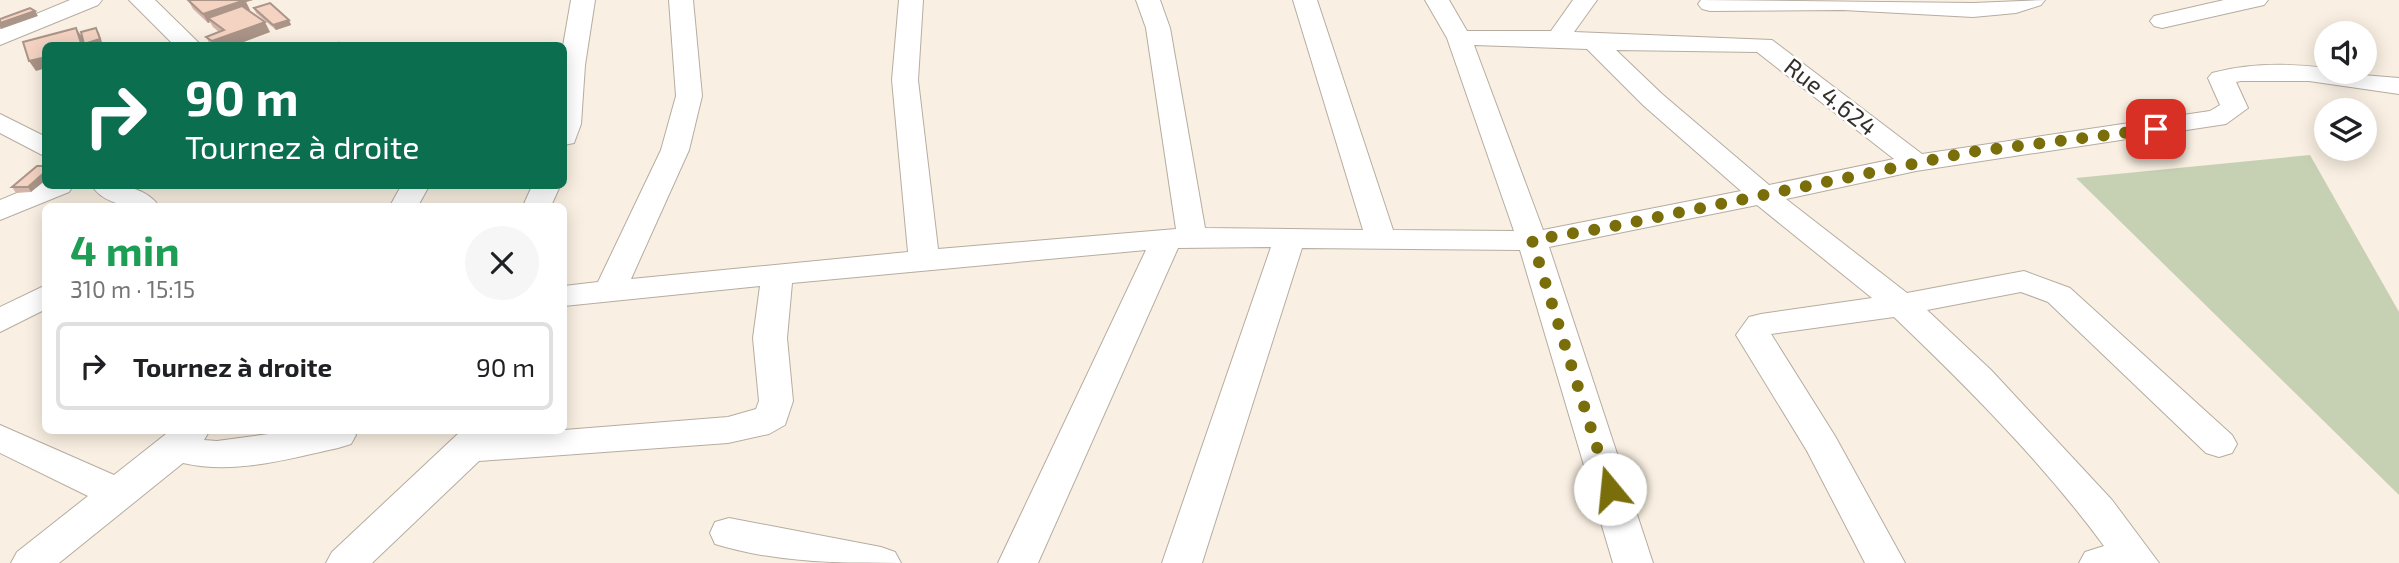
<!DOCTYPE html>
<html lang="fr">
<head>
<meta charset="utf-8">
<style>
	:root { --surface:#fff; --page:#f6f6f6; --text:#202124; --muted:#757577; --line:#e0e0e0 }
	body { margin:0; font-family:"Exo 2",sans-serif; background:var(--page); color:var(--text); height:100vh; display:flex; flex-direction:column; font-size:26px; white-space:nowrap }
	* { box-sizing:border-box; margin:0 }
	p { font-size:23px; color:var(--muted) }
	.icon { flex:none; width:38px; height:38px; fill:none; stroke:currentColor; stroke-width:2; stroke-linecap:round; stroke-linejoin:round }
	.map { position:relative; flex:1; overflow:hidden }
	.drawer { position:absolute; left:42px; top:203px; width:525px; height:231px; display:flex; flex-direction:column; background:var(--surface); border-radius:10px; box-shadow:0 4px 18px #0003 }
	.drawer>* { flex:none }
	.top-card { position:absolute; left:42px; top:42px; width:525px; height:147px; border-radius:10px; box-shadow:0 4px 18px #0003; background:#0b6e4f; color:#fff; overflow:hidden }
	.tools { position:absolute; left:2314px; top:21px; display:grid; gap:14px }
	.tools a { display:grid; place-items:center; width:63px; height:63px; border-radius:50%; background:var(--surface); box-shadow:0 4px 18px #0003; font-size:35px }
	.pin { position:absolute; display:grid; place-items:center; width:60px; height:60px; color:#fff; margin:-30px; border-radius:14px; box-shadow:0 4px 10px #0006 }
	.me { position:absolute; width:77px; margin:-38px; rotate:343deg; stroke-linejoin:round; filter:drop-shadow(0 0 5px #0008) }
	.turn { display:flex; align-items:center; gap:24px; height:147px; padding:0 28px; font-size:32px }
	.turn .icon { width:91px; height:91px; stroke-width:2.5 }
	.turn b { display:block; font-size:49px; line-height:60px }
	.round { display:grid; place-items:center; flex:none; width:74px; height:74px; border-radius:37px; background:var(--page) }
	.head { display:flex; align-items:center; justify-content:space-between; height:119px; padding:0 28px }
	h1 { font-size:42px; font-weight:700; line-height:52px; color:#1e9e55 }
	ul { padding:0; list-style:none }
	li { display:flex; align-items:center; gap:21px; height:88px; margin:0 14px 10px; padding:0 14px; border:4px solid var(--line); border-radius:10px }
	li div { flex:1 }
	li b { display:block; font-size:26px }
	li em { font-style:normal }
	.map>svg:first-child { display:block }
	.green { fill:#c6d1b4 }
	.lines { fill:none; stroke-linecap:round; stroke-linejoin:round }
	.minor-casing { stroke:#b6aca0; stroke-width:2 }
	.minor { fill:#fff; fill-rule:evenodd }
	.wall { fill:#d2b5a8 }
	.shaded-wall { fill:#ab9488 }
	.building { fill:#f4d3c3; stroke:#ab9488; stroke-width:2 }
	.route { stroke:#796e0a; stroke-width:12; stroke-dasharray:0 21.6 }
	.labels { text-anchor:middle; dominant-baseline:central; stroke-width:5; stroke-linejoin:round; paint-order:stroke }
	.street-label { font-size:24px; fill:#33302b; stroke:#fff }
</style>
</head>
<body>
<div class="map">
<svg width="2399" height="563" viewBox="0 0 2399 563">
	<rect width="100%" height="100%" fill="#f9efe2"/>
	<!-- green -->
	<path class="green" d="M2310 155 2399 312V495L2076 178Z"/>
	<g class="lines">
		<defs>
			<path id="minor" d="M70 0H102L98 5 0 45V29Z
				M129 0H155L202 46H175Z
				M571 0H595L585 65 581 124 574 143 564 145 563 46Z
				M669 0H693L702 96 689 150 631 279 908 252 892 80 899 0H923L918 80 938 249 1176 229 1146 28 1136 0H1160L1170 28 1205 228 1363 230 1293 0H1317L1393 230 1514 231 1447 38 1425 0H1449L1467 31H1551L1573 0H1597L1574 32 1772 40 1922 154 2210 111 2220 105 2208 78 2212 73C2250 63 2287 63 2326 68V72L2399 78V94L2309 81H2241L2236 82 2248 108 2226 124 1916 171 1786 199 1907 293 2024 271 2070 288 2232 435 2237 444 2232 453 2219 457 2206 453 2048 302 2021 292 1927 310 1991 370 2112 500 2159 563H2079L2085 552 2104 546C2043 463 1968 388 1894 317L1771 334 1835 436 1905 563H1865L1807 451 1736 335 1749 317 1761 314 1872 298 1757 205 1549 247 1653 563H1613L1520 250 1302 248 1202 563H1162L1271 247 1178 248 1038 563H998L1146 250 792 283 787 338 793 401 785 425 769 434 728 443 479 461 372 563H326L332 552 462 430H564L728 417 756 409 759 401 753 338 760 286 564 306V286L598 282 661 150 676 96ZM1474 45 1587 49 1644 106 1741 191 1543 230ZM1616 50 1757 52 1894 159 1769 185 1662 94Z
				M1701 0 1973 3 2045 0 2041 5 2016 13 1973 17 1843 10 1710 11 1702 9 1698 4Z
				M2224 0H2268L2264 5 2162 28 2154 26 2150 21 2154 16Z
				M0 114 46 137V157L0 133Z
				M46 181V186H73L69 192 0 220V200Z
				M92 186C114 184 144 185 159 206 136 208 106 207 92 186Z
				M401 186H429L418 206H390Z
				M532 186H560L551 206H523Z
				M46 285V309L0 332V307Z
				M0 425 114 475 171 430H210L204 440 217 441 297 430H353L356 435 351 444 338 448C287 459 235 475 183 463L59 563H11L17 552 88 496 0 453Z
				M729 518 881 547 895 552 901 563C837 563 777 563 715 544L710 533 715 522Z"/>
		</defs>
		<!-- minor casing -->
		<use href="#minor" class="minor-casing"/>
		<!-- minor -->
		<use href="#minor" class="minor"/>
	</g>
	<!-- wall -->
	<path class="wall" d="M188 0H253L246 2 250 10H248L270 32 233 46H211L206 37 219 32 213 27 210 22 208 23 193 9Z
		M254 8 289 20 291 25 276 30 256 13Z
		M46 166 31 192 16 193 12 187Z"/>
	<!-- shaded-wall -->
	<path class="shaded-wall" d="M244 0H253L246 2 250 10 213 22 208 18 210 22 208 23 203 14Z
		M35 11 38 16 1 29 0 27V23Z
		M289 20 291 25 276 30 273 25Z
		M265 22 270 32 233 46H214L212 41Z
		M76 28 82 37 85 46H82Z
		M96 28 99 33 103 45 85 46 84 44Z
		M46 57V68L36 71 29 61Z
		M46 171V180L31 192 28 187Z"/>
	<!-- building -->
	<path class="building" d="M188 0H245L203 14Z
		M270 3 289 20 273 25 254 8Z
		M242 6 265 22 212 41 206 37 224 30 208 18Z
		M30 8 35 11 0 23V19Z
		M76 28 82 46H46V57L29 61 23 42Z
		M96 28 100 39 84 44 81 32Z
		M338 43 336 46H307L308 45Z
		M37 166H46V171L28 187H12Z"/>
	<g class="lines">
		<!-- route -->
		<path class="route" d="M1610 489 1532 240 1605 228 1970 152 2156 129"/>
	</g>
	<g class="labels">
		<!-- street labels -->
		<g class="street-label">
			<text transform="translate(1831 96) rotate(38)">Rue 4.624</text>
		</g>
	</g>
</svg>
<div class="tools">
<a><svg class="icon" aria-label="sound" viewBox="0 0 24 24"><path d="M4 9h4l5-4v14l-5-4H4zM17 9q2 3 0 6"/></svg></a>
<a><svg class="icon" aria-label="layers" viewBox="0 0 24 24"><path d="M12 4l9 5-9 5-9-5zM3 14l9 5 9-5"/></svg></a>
</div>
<div class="pin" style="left:2156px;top:129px;background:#d93025"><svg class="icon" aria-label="arrive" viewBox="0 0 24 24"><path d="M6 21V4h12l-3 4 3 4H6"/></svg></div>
<svg class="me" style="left:1610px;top:489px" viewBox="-20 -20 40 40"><circle r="19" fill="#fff"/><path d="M0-13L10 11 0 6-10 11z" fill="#796e0a"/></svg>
<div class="top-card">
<div class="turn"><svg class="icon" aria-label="right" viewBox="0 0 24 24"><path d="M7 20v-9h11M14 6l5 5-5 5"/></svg><div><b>90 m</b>Tournez à droite</div></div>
</div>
<section class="drawer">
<div class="head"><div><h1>4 min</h1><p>310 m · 15:15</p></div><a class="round"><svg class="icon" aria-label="close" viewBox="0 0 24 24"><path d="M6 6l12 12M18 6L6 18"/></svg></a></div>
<ul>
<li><svg class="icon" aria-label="right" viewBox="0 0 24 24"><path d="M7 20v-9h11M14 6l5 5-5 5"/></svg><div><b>Tournez à droite</b></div><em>90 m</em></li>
</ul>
</section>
</div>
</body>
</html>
